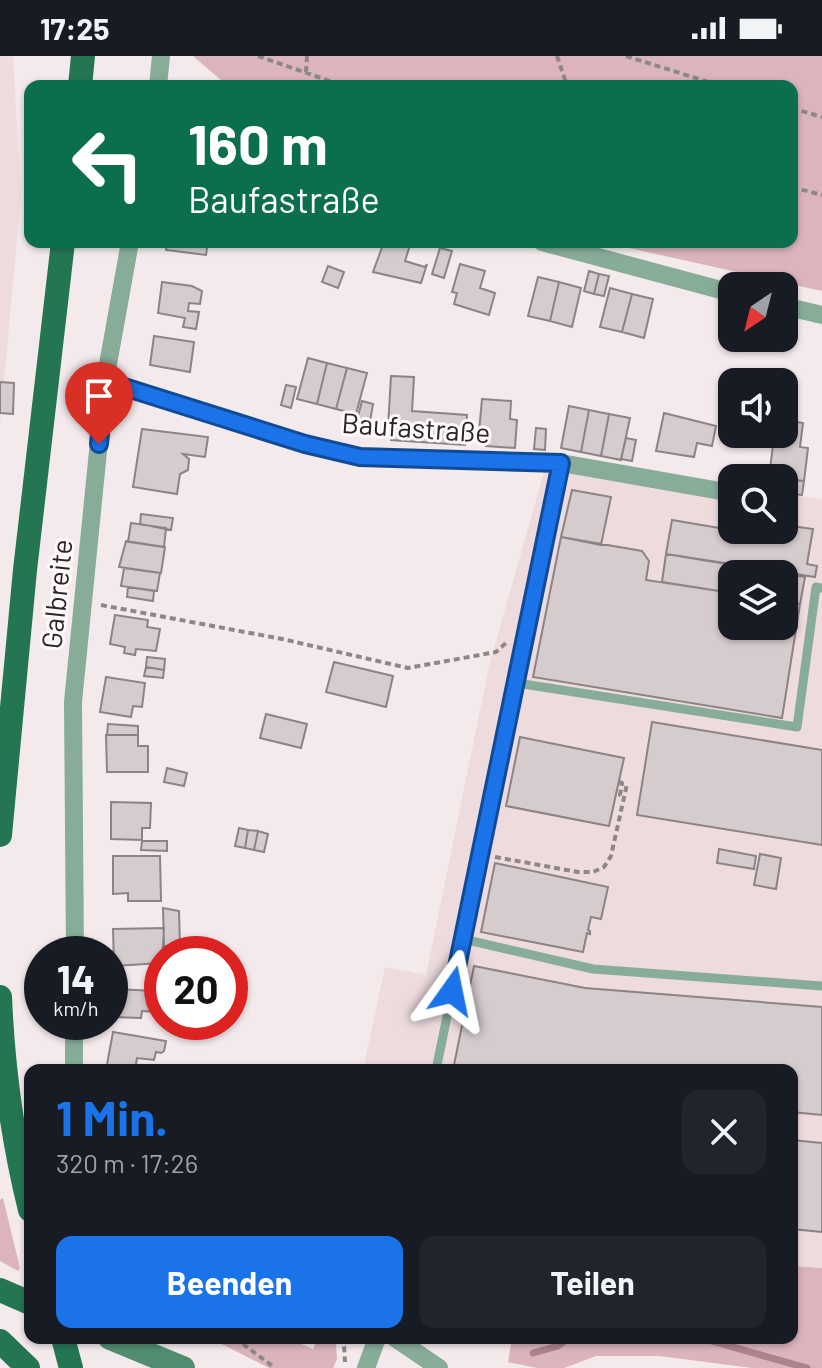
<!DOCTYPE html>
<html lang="de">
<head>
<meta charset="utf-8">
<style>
	:root { --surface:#171b24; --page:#20242c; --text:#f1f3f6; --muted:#9ea1a6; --accent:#1a73e8 }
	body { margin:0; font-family:Barlow,sans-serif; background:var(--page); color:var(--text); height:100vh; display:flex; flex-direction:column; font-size:30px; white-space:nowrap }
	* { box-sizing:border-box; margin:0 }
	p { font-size:26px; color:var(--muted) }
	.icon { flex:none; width:44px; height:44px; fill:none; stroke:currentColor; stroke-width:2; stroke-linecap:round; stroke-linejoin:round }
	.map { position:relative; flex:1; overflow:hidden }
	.panel { position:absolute; left:24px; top:1008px; width:774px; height:280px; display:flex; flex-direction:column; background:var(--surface); border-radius:16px; box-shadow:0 2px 6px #0004 }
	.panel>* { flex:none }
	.guide { position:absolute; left:24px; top:24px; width:774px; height:168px; border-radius:16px; box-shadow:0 2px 6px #0004; background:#0b6e4f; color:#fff; overflow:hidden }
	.needle { width:52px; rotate:215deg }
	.tools { position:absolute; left:718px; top:216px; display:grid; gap:16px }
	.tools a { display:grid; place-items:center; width:80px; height:80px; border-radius:16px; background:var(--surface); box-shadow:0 2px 6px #0004; font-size:40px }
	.speed { position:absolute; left:24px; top:880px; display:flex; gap:16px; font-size:40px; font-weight:700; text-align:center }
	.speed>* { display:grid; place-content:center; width:104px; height:104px; border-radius:50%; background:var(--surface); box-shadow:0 2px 6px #0004; line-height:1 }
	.speed small { font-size:20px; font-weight:400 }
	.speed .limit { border:12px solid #d22; background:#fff; color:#111 }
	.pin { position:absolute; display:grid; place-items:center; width:68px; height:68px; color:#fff; margin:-82px -34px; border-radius:50% 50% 50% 0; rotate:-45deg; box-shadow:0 0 8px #0007 }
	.pin .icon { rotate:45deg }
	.me { position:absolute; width:88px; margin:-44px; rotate:12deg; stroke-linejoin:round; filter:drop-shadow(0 0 6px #0008) }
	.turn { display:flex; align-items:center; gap:28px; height:168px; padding:0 32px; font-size:36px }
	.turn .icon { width:104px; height:104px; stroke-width:2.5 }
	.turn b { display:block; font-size:56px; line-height:68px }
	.round { display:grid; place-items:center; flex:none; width:84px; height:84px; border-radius:16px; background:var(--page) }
	.summary { display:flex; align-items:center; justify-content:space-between; height:136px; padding:0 32px }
	h1 { font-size:48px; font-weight:700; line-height:60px; color:var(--accent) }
	.cta { display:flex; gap:16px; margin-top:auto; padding:16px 32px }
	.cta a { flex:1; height:92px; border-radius:16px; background:var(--accent); color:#fff; font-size:32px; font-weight:700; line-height:92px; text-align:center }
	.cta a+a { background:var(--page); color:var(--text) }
	.status { display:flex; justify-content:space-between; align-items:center; height:56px; padding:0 40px; background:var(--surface); direction:ltr }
	.status svg { height:22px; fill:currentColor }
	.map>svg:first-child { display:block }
	.built { fill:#eedbde; fill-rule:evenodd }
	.green { fill:#dbb4bc }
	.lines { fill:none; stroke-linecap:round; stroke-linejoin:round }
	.stream { stroke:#ad838c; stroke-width:7 }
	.building { fill:#d6ccce; stroke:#8c8385; stroke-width:2 }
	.path { stroke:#8e8788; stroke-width:4; stroke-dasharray:6 4; stroke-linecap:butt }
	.lane { stroke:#87ad99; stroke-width:9 }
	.street { stroke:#87ad99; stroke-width:18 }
	.secondary { stroke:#528d70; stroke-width:24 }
	.primary { stroke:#247653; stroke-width:24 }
	.route-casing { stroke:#114b97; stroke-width:20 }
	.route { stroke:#1a73e8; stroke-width:14 }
	.labels { text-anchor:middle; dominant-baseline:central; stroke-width:6; stroke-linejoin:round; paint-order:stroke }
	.street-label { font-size:28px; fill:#292526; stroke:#fff9fa }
</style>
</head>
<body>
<div class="status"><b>17:25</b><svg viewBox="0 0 49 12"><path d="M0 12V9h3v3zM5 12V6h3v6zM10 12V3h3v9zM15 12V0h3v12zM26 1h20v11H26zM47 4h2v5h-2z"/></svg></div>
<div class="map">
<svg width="822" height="1312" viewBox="0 0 822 1312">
	<rect width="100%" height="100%" fill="#f4eaec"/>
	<!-- built -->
	<path class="built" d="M0 0H13L21 139 0 369Z
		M545 412 732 432V474H784V438L822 443V1212L792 1210V1014H363L385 911 426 919 489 610ZM732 518H784V570H732Z"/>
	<!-- green -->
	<path class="green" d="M193 0H822V235L602 186H792V30H228Z
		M3 1142 20 1212 18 1215 0 1205V1144Z
		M792 1210 822 1212V1312H752L659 1300H596L564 1312H537L508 1306 512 1282H792Z
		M210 1282H286L313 1293 318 1282H331L336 1286 337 1303 333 1312H269Z"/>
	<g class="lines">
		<!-- stream -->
		<path class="stream" d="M701 1282 807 1312
			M533 1297 558 1290 569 1282"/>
	</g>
	<!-- building -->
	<path class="building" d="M167 186H208L206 199 166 194Z
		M384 186H411L405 205 425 211 427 208 421 227 373 216Z
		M440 192 452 195 444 222 432 218Z
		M460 208 485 215 480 232 495 237 489 259 454 248 457 237 452 236Z
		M328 210 344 216 338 232 322 226Z
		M589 215 599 218 594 238 584 235Z
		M599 218 609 220 604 240 594 238Z
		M538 221 559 226 550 265 528 260Z
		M162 226 192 230 202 235 200 248 189 247 188 255 199 256 196 273 183 271 185 262 158 257Z
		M559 226 581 232 572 271 550 265Z
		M610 232 632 238 622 276 600 271Z
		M632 238 653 243 644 282 622 276Z
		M154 280 194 286 190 316 150 309Z
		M308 302 327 307 317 348 297 343Z
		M327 307 347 312 336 353 317 348Z
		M347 312 367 317 356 358 336 353Z
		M391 320 414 321 412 355 467 359 465 389 391 384 392 371H388Z
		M0 326 14 327 13 358 0 357Z
		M286 329 296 331 291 352 281 349Z
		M482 343 511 345 510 363 517 364 515 392 486 390 487 376H479Z
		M362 345 373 348 369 371 356 368Z
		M569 350 589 354 581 396 561 392Z
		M589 354 609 358 601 400 581 396Z
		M664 357 716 370 712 390 697 387 694 401 656 395Z
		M609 358 630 362 621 404 601 400Z
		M784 364 803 367 800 391 808 392 804 425 769 421 773 389 755 387 756 378H784Z
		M536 372 546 373 545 394 534 393Z
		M142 373 208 381 205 401 183 398 189 403 188 414 180 418 177 438 133 431Z
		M626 382 636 384 632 405 621 403Z
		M784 423 804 425 802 439 784 437Z
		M572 434 611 441 601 489 561 481Z
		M141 458 173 462 171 474 140 468Z
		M672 464 755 478V474H784V469L813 473 807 508 817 510 815 521 666 498Z
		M131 467 166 472 164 491 128 486Z
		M561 481 642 495 649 505 646 524 732 537V570H784V545L800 548 782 662 533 621Z
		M126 485 165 491 161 517 119 511Z
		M666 498 805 521 800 548 784 545V518H732V537L662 526Z
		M124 512 160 517 157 535 121 530Z
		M128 531 154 535 153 545 127 541Z
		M115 559 148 564 147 571 160 573 156 595 136 593 135 599 124 597 125 591 110 588Z
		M147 601 165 603 164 614 146 611Z
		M334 606 393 620 386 651 326 636Z
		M146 611 164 614 163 622 144 620Z
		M106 621 145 627 142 651 133 650 131 661 100 656Z
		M266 658 307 668 301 692 260 682Z
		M652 666 822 694V789L637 759Z
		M108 668 138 670V679H107Z
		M106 679H138V690H148V716H107Z
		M520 681 624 702 609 770 506 750Z
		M167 712 187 717 184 730 164 726Z
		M111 746 151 747 150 772H142V784L111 783Z
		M239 772 248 774 245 792 235 790Z
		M248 774 258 775 254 794 245 792Z
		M258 775 268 778 264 796 254 794Z
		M142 785H167V795L141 794Z
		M719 793 756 800 754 813 717 807Z
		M760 798 781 802 776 833 754 829Z
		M113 800H160L161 845H128V837L113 838Z
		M495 807 608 831 601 863 591 861 588 874 590 875V878L587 877 583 896 481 876Z
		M163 852 179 855 180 890H164Z
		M164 872 162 907 114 910 113 873Z
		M474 910 585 932 822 951V1059L792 1056V1014H453Z
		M114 933 156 935V956L142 955 141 962 113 961Z
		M113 976 166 985 164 995 161 997 156 996 154 1004 137 1002 135 1014H106Z
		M792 1084 822 1087V1176L792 1173Z"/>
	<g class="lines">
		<!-- path -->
		<path class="path" d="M258 0 344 30
			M557 0 567 30
			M626 0 721 30
			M306 16 307 0
			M792 52 822 61
			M792 131 822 139
			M101 549 282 583 408 612 496 596 508 585
			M619 726 622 727 620 739 624 740
			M495 801 578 816H593L604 811 611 800 627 728
			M235 1282 275 1312
			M339 1282 344 1289 345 1306"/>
		<!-- lane -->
		<path class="lane" d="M517 627 797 671 816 531 822 532
			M463 883 593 913 822 930
			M436 1014 561 407"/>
		<!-- street -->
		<path class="street" d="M158 30 161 0
			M542 186 732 237
			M784 250 822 259
			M105 325 305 388 360 401 561 407 732 437
			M75 898 73 646 105 325 130 186
			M74 1014V966
			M395 1282 439 1312
			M366 1312 377 1282"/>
		<!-- secondary -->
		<path class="secondary" d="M110 1282 183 1312"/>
		<!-- primary -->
		<path class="primary" d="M80 30 83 0
			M0 779 25 514 63 186
			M0 941C3 1013 13 1085 30 1154
			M0 1234 30 1247
			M63 1282 71 1312
			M0 1285 28 1312"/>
	</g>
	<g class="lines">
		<defs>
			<path id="route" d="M99 388 105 325 305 388 360 401 561 407 452 935"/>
		</defs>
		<!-- route casing -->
		<use href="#route" class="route-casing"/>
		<!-- route -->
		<use href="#route" class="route"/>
	</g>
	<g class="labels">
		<!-- street labels -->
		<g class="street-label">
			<text transform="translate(416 371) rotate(4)">Baufastraße</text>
			<text transform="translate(56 538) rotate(-84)">Galbreite</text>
		</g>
	</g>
</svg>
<div class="tools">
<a><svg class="needle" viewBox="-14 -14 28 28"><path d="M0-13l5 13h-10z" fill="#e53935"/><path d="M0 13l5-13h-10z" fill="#9ea1a6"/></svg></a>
<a><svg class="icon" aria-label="sound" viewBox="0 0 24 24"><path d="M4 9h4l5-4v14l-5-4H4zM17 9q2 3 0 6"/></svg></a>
<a><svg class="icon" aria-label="search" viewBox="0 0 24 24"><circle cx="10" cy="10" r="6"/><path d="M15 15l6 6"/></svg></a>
<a><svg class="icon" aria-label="layers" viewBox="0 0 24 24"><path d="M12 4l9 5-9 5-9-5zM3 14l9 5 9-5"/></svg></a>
</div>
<div class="speed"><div>14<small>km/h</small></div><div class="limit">20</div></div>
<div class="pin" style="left:99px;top:388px;background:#d93025"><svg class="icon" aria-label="arrive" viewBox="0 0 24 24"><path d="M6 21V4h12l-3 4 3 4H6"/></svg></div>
<svg class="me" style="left:452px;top:935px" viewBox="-20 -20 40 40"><path d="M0-17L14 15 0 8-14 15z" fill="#1a73e8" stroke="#fff" stroke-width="4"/></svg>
<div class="guide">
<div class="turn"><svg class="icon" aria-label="left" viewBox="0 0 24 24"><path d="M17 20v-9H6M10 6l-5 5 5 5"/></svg><div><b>160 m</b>Baufastraße</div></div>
</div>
<section class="panel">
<div class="summary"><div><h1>1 Min.</h1><p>320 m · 17:26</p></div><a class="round"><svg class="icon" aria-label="close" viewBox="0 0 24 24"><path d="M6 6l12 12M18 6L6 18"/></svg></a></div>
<div class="cta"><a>Beenden</a><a>Teilen</a></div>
</section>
</div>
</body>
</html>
